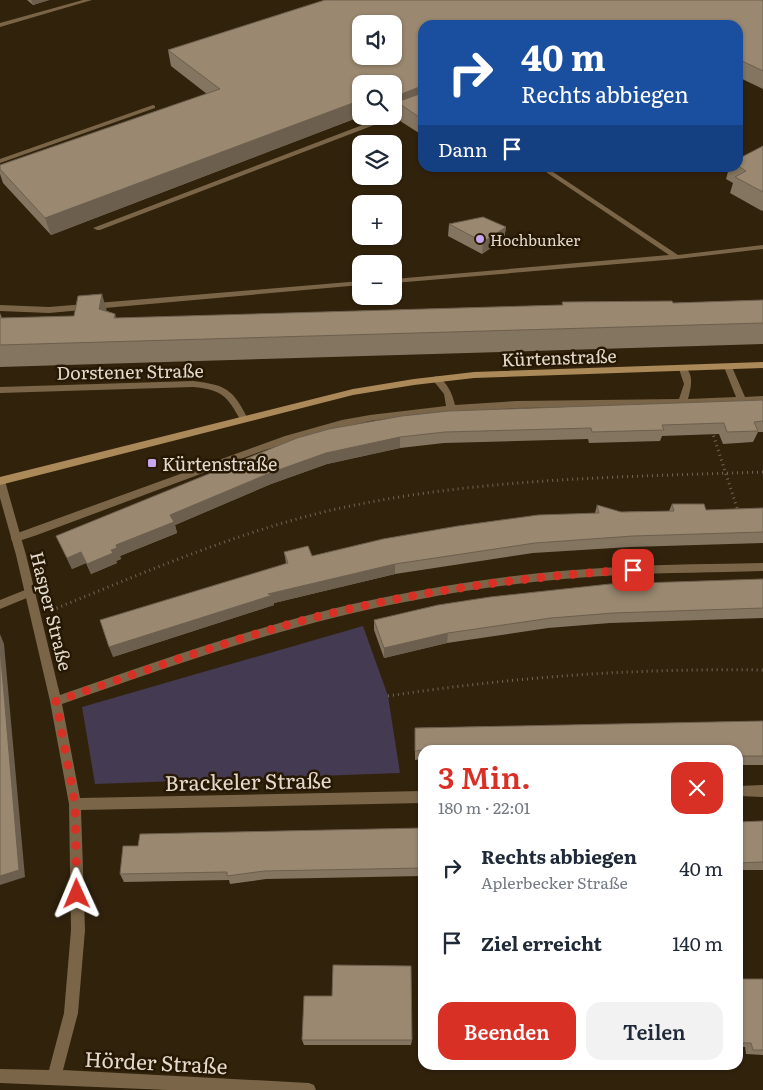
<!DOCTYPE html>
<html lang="de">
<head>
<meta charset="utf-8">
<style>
	:root { --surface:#fff; --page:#f2f2f3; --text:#1f2937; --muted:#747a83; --accent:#d93025 }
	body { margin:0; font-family:Literata,serif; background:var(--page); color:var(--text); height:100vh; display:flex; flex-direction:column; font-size:19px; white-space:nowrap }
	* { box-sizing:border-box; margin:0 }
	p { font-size:16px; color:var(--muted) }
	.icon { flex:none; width:28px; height:28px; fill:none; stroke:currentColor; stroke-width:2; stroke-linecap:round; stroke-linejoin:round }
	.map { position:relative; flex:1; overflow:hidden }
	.side { position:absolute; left:418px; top:745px; width:325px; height:325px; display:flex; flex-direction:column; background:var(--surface); border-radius:15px; box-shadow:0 1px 4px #0004 }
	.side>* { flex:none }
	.guide { position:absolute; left:418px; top:20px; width:325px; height:152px; border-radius:15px; box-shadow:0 1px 4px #0004; background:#1a4fa0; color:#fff; overflow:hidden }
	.buttons { position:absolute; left:352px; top:15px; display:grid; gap:10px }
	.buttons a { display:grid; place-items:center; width:50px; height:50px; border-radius:10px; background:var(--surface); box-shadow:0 1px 4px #0004; font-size:25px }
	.pin { position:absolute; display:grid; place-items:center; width:42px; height:42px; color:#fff; margin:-21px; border-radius:10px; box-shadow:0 2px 8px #0006 }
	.me { position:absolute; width:55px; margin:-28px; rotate:359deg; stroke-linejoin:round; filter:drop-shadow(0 0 4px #0008) }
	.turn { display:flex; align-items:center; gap:18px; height:105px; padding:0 20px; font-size:22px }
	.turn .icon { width:65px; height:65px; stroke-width:2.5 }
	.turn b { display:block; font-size:35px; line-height:42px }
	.then { display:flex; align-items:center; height:48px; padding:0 20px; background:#0003; gap:10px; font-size:19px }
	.round { display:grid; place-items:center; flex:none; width:52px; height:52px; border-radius:15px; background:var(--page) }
	.head { display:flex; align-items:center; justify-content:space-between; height:85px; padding:0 20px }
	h1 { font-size:30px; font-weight:600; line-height:38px; color:var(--accent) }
	.primary-button { display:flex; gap:10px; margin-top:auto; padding:10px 20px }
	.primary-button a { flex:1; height:58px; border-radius:15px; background:var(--accent); color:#fff; font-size:20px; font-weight:600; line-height:58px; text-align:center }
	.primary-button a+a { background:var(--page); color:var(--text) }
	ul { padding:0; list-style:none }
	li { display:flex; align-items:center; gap:15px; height:75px; padding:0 20px }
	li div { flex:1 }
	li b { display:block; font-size:19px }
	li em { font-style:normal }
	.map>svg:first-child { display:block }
	.green { fill:#443a52 }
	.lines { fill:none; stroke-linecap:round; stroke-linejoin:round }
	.path { stroke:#716452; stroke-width:3; stroke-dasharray:1 4; stroke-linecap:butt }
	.lane { fill:#7a6548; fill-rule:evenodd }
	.street { fill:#7a6548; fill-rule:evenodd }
	.secondary { fill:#ab8959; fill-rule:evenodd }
	.wall { fill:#847560; fill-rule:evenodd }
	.shaded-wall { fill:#6c5f4e }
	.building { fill:#9a8870; stroke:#6c5f4e; fill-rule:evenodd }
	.route { stroke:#d93025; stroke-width:9; stroke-dasharray:0 16.2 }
	.poi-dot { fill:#c7a6ef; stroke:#271804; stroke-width:2 }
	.labels { text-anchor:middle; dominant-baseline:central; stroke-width:5; stroke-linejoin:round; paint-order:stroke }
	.far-poi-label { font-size:15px; fill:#e3dacd; stroke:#271804; text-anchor:start }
	.street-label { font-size:18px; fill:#e3dacd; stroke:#271804 }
	.poi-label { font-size:18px; fill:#e3dacd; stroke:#271804; text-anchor:start }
	.near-street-label { font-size:21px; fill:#e3dacd; stroke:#271804 }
</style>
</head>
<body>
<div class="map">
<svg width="763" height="1090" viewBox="0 0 763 1090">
	<rect width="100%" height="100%" fill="#31220c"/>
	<!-- green -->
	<path class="green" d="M363 626 388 696 400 773 95 784 82 707Z"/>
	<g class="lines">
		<!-- path -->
		<path class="path" d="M712 431 738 511
			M52 610C146 572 241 530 341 508 479 478 622 477 763 472
			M388 696C513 677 637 668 763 670"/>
		<!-- lane -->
		<path class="lane" d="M83 0H92L0 27V23Z
			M153 105 155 106V108L0 163V159Z
			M394 114 396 116 395 117 100 230H97L93 228 386 116H394Z
			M540 168H547L678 255 763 245V249L677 259 394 283V279L669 255Z
			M361 281V285L49 313 0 311V305L49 307Z
			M728 364 732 367 745 397 763 396V402L682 406 517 408 419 414 370 421 316 434 265 450 37 535 16 542 12 541 11 538 12 535 285 436 342 420 370 415 446 406 444 394 432 379 436 376C447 381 452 393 455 405L517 401 679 399 684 384 679 369 683 366C695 373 691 388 688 399L736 397 724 367Z
			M30 588 34 589 35 592 34 595 0 609V600Z"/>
		<!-- street -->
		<path class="street" d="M193 381C226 385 233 389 248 419L247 421H241C227 396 223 390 193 387L0 393V387Z
			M0 477 5 481 26 555 60 695C168 658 275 619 386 597 463 581 541 571 619 567 667 564 715 564 763 563V571C715 573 667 572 619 575 553 579 486 586 421 599 297 621 180 663 62 704L80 798 422 791V803L81 810 85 930 78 1013 63 1070 309 1083 314 1085 316 1090H168L0 1083V1069L49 1070 64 1013 71 930 69 804 50 701 16 555 0 498Z
			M763 785V797L738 796V786Z"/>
		<!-- secondary -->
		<path class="secondary" d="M763 362V368L474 378 414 385 353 395 0 485V477L353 389 414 379 474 372Z"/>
	</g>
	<!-- wall -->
	<path class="wall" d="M27 0H49L33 5Z
		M325 0H763V89L738 77V25H422V131L419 133 397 119V112L394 113V84H361V116H362L51 235 3 183 0 174V165L207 94 171 66 168 50ZM361 24H394V56H361Z
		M763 146V210L762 211 730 193 733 183 726 179 729 168H738V159Z
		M449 224 506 227 504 239 482 254 448 236Z
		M763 300V344L0 367V313L2 318 74 316 107 311 115 314 116 318 562 305V302L673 303Z
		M763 400V432H758L753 442 723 444 719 434 662 436 660 441 589 443 588 439 444 443 400 448 327 464 271 484 175 525 177 533 120 556 121 559 116 561 117 563 91 574 86 563 72 569 56 536 297 438Z
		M672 504 706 510 763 508V543L630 547 533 553 395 574 274 603V605L113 657 286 563 284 552 312 556 595 513 597 505 621 512 669 511Z
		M763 579V618L610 623 548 628 447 643 384 658 374 630V620Z
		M763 721V765H738V750H422V759L415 760V728Z
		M763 821V870H738V822Z
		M422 828V876L266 879 230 884 229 880 124 882 120 874 138 846Z
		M738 979H763V1055L746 1054 745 1047H738Z
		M302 1040H412L411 1045H304Z"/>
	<!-- shaded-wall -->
	<path class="shaded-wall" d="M31 0H49L33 5Z
		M422 86V102H397V112L394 113V97Z
		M361 100V116H362L51 235 45 218Z
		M422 115V131L419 133V117Z
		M506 227 504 239 482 254 483 242Z
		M102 294 108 315 99 309Z
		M400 437V448L327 464 271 484 175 525 177 533 120 556 121 559 116 561 117 563 91 574 87 564 111 550 116 545 170 515 270 473 326 453Z
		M81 552 86 563 72 569 67 558Z
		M395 564V574L274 603V605L113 657 109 647 268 594Z
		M448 633 447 643 384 658V648Z
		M0 634 4 644 25 877 0 885Z"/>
	<!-- building -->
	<path class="building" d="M325 0H763V71L738 59V25H422V86L394 97V84H361V100L45 218 0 169V165L220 89 168 50ZM361 24H394V56H361Z
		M422 93V115L419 117 397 102Z
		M763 146V192L735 177 746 171 738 166V159Z
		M483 217 506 227 483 242 449 224Z
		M102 294 99 309 115 314 114 318 563 305 562 302 672 301 673 303 763 300V323L0 345V318L74 316 78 296Z
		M763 400V421L754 422 758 431 727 432 724 423 662 425 664 430 592 432 591 428 445 432 400 437 326 453 270 473 170 515 174 522 116 545 117 548 111 550 113 553 87 564 81 552 67 558 56 536 297 438 329 429 402 416 449 411Z
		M672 504H704L706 510 763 508V532L633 536 535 543 395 564 268 594 273 595 109 647 100 620 288 563 284 552 308 546 312 556 383 539 458 526 538 515 599 513 597 505 621 512 674 511Z
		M763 579V608L613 613 551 618 448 633 384 648 374 620 438 605 490 597 610 584Z
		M0 647 19 870 0 876Z
		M763 721V756H738V750H422L415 751V728Z
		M763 821V862L738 863V822Z
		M422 828V868L264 871 227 876V872L120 874 123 846H138L140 834Z
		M333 965 411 966 412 1040H302L304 996H332Z
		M738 979H763V1050H753L751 1043H738V991H741Z"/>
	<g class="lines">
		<!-- route -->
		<path class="route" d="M77 894 75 804 56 701C142 672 228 640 316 617 418 591 528 576 633 570"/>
	</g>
	<!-- markers -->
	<g class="poi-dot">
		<circle cx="480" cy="239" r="5"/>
		<rect x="147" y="458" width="10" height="10" rx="2.5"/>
	</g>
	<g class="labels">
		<!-- far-poi labels -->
		<g class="far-poi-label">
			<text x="490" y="239">Hochbunker</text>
		</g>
		<!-- street labels -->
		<g class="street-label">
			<text transform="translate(559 357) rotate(-2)">Kürtenstraße</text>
			<text transform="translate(130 371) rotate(-1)">Dorstener Straße</text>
			<text transform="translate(52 611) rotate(76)">Hasper Straße</text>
		</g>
		<!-- poi labels -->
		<g class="poi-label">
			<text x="162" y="463">Kürtenstraße</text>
		</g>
		<!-- near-street labels -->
		<g class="near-street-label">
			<text transform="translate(248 780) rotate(-1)">Brackeler Straße</text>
			<text transform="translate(156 1061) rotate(3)">Hörder Straße</text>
		</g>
	</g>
</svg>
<div class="buttons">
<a><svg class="icon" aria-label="sound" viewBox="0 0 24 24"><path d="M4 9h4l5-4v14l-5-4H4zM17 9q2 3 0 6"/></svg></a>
<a><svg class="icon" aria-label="search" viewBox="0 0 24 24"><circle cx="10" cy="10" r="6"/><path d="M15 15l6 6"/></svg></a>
<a><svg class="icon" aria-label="layers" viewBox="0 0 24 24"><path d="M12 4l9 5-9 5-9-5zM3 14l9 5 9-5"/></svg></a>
<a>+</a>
<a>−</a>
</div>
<div class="pin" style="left:633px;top:570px;background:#d93025"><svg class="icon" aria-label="arrive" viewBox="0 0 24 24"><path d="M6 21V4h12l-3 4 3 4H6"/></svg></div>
<svg class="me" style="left:77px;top:894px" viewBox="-20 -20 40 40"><path d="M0-17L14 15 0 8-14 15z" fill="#d93025" stroke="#fff" stroke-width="4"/></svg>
<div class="guide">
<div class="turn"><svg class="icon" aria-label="right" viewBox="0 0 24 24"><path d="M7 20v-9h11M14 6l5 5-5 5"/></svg><div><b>40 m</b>Rechts abbiegen</div></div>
<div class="then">Dann<svg class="icon" aria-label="arrive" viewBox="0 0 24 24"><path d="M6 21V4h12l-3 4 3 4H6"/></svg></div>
</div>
<section class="side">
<div class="head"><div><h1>3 Min.</h1><p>180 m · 22:01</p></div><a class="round" style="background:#d93025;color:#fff"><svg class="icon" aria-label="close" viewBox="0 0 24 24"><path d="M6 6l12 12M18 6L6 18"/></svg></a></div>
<ul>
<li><svg class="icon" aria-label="right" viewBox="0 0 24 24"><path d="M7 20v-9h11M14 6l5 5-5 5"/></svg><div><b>Rechts abbiegen</b><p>Aplerbecker Straße</p></div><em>40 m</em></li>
<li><svg class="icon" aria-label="arrive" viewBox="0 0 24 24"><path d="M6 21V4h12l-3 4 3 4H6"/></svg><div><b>Ziel erreicht</b></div><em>140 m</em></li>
</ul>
<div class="primary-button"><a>Beenden</a><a>Teilen</a></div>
</section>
</div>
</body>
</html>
